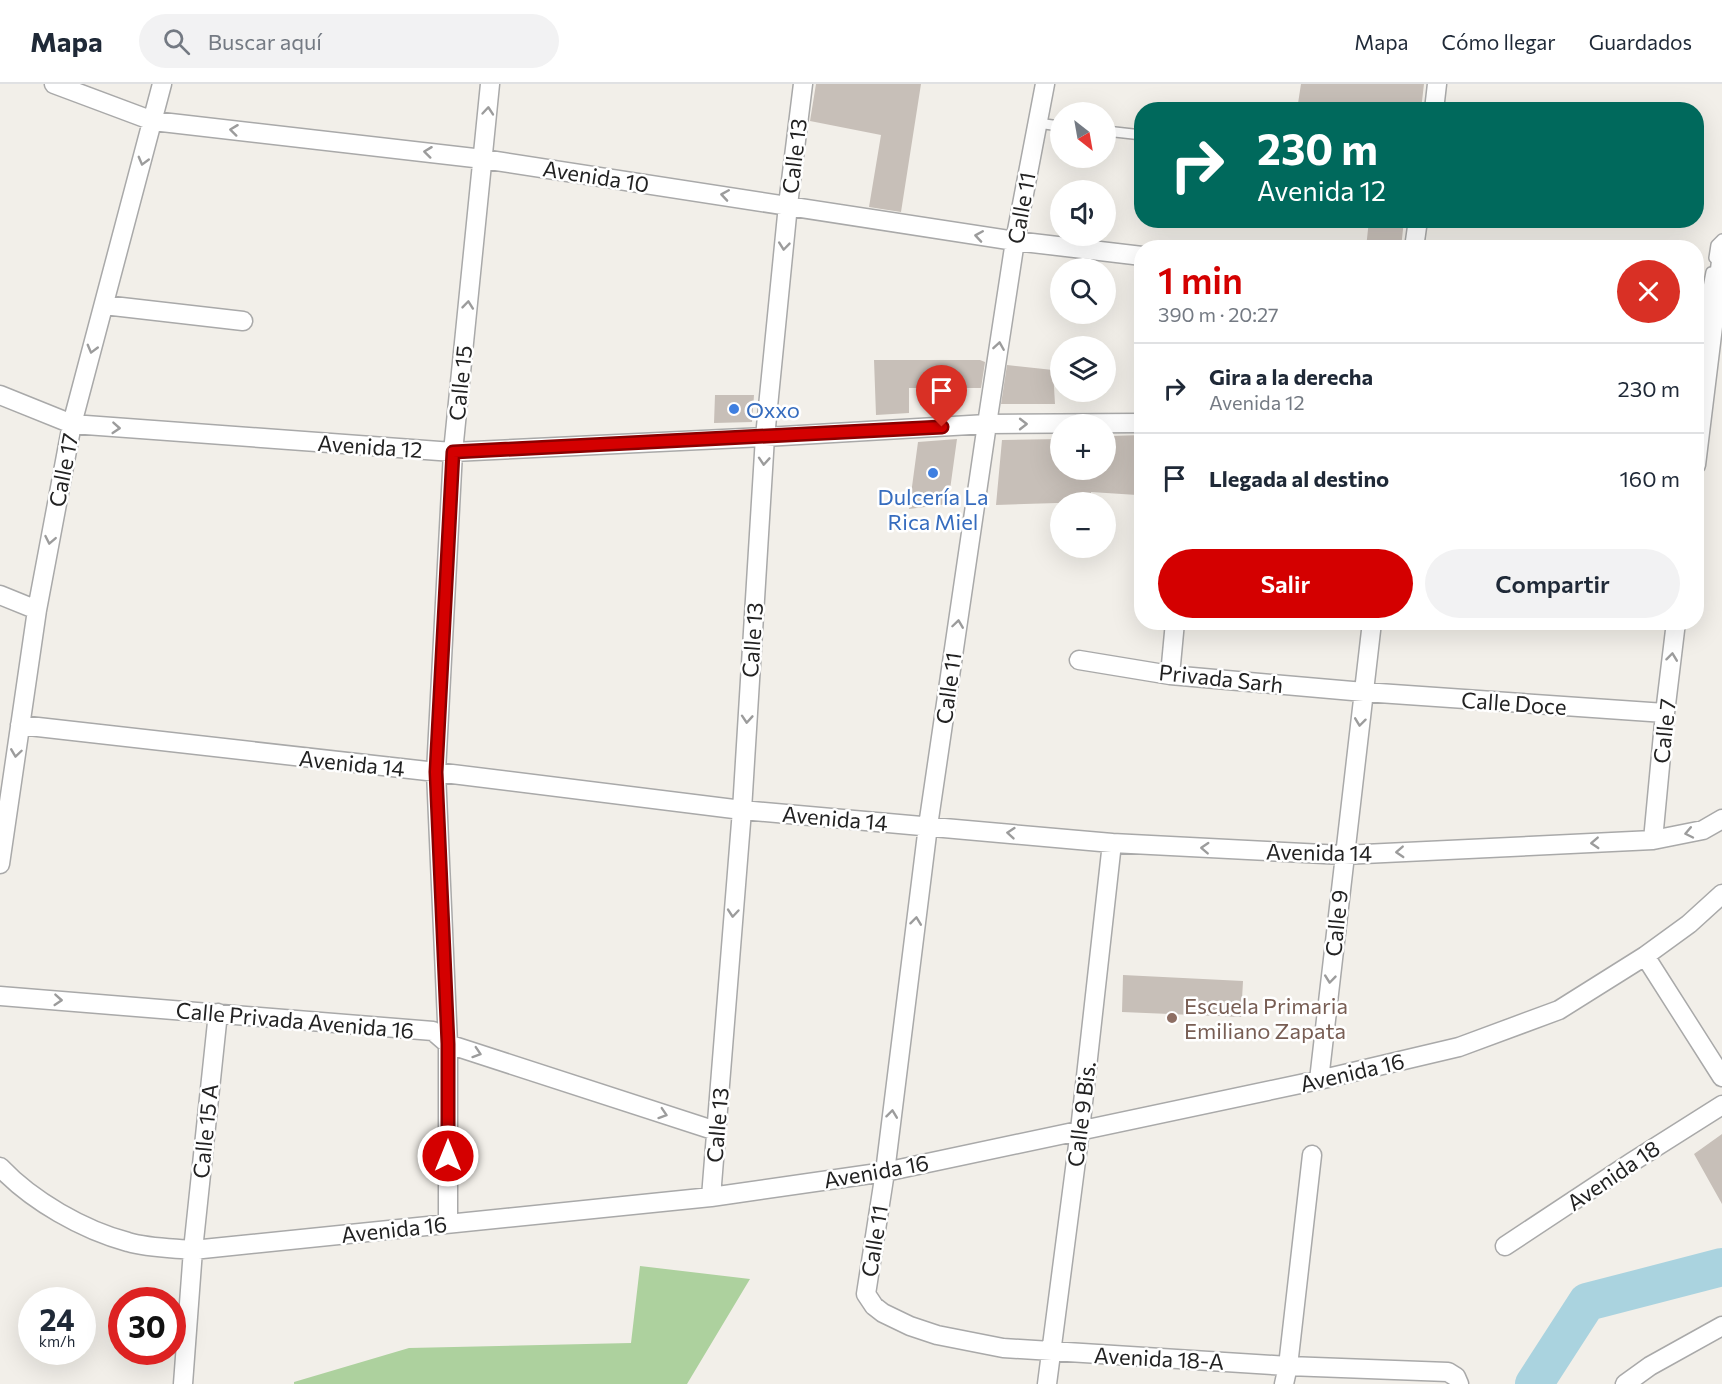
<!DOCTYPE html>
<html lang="es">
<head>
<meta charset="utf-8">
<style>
	:root { --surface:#fff; --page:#f2f2f3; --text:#1f2937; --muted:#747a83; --line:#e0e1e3; --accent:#d40000 }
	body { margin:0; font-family:Commissioner,sans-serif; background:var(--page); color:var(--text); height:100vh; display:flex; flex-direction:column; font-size:22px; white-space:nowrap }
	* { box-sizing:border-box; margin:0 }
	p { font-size:20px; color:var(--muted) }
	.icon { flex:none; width:33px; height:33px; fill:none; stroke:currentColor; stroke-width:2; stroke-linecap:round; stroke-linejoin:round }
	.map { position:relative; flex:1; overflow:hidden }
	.details { position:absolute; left:1134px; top:156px; width:570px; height:390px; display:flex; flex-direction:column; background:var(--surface); border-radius:24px; box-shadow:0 6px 24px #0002 }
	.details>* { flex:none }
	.banner { position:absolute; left:1134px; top:18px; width:570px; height:126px; border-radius:24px; box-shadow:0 6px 24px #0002; background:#00695c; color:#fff; overflow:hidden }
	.needle { width:39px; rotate:149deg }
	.controls { position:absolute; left:1050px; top:18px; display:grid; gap:12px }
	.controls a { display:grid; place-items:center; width:66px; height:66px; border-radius:50%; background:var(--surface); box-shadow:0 6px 24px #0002; font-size:30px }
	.speed { position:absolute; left:18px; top:1203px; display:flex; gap:12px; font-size:30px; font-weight:700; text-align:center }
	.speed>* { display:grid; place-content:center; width:78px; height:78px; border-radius:50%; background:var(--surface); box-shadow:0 6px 24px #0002; line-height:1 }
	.speed small { font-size:15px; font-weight:400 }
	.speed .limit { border:9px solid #d22; background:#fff; color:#111 }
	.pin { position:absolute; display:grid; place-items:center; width:51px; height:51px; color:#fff; margin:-62px -26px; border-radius:50% 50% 50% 0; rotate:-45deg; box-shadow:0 0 6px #0007 }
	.pin .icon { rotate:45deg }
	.me { position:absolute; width:66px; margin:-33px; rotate:0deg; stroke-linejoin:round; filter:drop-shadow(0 0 4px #0008) }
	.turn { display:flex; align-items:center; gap:21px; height:126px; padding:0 24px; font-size:27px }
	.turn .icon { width:78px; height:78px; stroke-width:2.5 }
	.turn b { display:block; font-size:42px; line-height:51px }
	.round { display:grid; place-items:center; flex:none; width:63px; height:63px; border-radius:32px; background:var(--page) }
	.summary { display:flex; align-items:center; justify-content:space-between; height:102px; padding:0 24px }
	h1 { font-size:36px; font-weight:600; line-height:45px; color:var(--accent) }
	.primary-button { display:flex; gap:12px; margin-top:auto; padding:12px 24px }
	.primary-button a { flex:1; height:69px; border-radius:36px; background:var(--accent); color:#fff; font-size:24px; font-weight:600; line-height:69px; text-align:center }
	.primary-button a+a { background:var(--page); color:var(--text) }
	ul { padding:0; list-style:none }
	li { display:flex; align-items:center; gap:18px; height:90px; padding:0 24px; border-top:2px solid var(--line) }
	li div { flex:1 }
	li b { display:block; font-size:22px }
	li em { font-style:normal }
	header { display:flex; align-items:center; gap:36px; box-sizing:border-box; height:84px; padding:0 30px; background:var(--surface); border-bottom:2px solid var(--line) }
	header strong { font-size:28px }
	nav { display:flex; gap:33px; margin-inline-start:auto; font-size:21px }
	.search { width:420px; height:54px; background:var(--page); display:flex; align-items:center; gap:15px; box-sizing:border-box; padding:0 21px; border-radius:33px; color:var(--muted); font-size:22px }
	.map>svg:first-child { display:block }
	.forest { fill:#add19e }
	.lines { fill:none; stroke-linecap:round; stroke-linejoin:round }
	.river { stroke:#aad3df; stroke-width:38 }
	.building { fill:#c7bfb8 }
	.lane-casing { stroke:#a9a9a9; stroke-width:12 }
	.street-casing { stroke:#a9a9a9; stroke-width:21 }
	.lane { stroke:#fff; stroke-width:9 }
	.street { stroke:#fff; stroke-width:18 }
	.oneway { stroke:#9c9c9c }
	.route-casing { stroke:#8a0000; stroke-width:15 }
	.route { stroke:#d40000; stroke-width:10 }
	.shop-dot { fill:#3f7fe0; stroke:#fff; stroke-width:2 }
	.education-dot { fill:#8d6e63; stroke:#fff; stroke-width:2 }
	.labels { text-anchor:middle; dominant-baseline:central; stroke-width:5; stroke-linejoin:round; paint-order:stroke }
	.street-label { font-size:22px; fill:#222; stroke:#fff }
	.shop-label { font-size:22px; fill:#366cbe; stroke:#fff; text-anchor:start }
	.education-label { font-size:22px; fill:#785e54; stroke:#fff; text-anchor:start }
</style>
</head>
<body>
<header>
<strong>Mapa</strong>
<div class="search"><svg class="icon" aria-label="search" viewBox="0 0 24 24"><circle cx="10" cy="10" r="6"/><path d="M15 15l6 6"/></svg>Buscar aquí</div>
<nav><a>Mapa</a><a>Cómo llegar</a><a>Guardados</a></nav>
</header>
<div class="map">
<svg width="1722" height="1300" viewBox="0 0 1722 1300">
	<rect width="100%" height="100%" fill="#f2efe9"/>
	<!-- forest -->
	<path class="forest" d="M640 1182 750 1195 687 1300H294V1298L409 1264 631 1259Z"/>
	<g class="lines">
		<!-- river -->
		<path class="river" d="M1534 1300 1587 1218 1722 1183"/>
	</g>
	<!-- building -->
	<path class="building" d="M816 0H921L901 128 869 123 881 51 810 37Z
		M1301 0H1424L1421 26H1297Z
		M1369 136H1404L1401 164H1366Z
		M874 276H980L985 278 981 304H909V329L876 331Z
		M1007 281 1053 286 1055 320H1001Z
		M715 311H754L752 338 714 339Z
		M1142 351V407H1137V411L1091 408 1090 418 996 421 1002 356 1060 355V386H1106V360H1112V352Z
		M957 355 948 420 909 425 918 358Z
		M1123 891 1243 897 1241 933 1122 928Z
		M1722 1050V1120L1694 1070Z"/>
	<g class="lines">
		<defs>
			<path id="lane" d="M1037 39 1060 42
				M1106 47 1142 51
				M1714 174 1716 161 1722 155
				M1696 256 1699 251 1711 188"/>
			<path id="street" d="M54 0 153 37 483 75 1015 157 1142 172
				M1045 0 1015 157 987 340 928 742 885 1088 866 1210 874 1222 883 1229 910 1242 937 1251 1003 1264 1288 1282 1448 1288 1456 1293 1459 1300
				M1434 26 1437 0
				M1414 164 1418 136
				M104 221 243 237
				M0 311 72 340 453 368 765 353 987 340 1142 339
				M1696 381 1722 169
				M0 511 37 526
				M1079 576 1170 591 1364 608 1665 629
				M1170 591 1175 538
				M20 641 436 688 742 726 1112 759 1343 771 1653 756 1703 746 1722 735
				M1653 756 1665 629 1676 538
				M0 780 37 526 72 340 162 0
				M1645 872 1722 993
				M0 912 433 947 448 960 716 1047
				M1319 996 1372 538
				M0 1083C32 1117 83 1146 128 1158 148 1164 172 1164 193 1166L711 1113 885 1088 1319 996 1459 963 1559 926 1645 872 1689 840 1722 810
				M711 1113 742 726 765 353 788 121 803 0
				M448 1139V960L436 688 453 368 490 0
				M1505 1162 1632 1078 1722 1021
				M183 1300 193 1166 218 929
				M1047 1300 1080 1046 1112 759
				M1284 1300 1288 1282 1312 1071
				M1625 1300 1650 1282 1722 1242"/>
		</defs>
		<!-- lane casing -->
		<use href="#lane" class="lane-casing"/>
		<!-- street casing -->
		<use href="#street" class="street-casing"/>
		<!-- lane -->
		<use href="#lane" class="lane"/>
		<!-- street -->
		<use href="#street" class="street"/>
	</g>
	<!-- one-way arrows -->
	<defs><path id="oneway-chevron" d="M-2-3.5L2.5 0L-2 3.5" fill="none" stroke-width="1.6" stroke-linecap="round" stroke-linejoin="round" transform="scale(1.5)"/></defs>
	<g class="oneway">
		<use href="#oneway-chevron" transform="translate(488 27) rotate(-85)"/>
		<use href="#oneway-chevron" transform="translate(234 46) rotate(-173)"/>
		<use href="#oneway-chevron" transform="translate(428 68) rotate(-173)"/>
		<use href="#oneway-chevron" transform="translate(143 77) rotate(105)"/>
		<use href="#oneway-chevron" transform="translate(725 111) rotate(-171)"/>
		<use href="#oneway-chevron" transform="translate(979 152) rotate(-171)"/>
		<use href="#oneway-chevron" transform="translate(784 162) rotate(96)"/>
		<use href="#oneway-chevron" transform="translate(468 221) rotate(-84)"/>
		<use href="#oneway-chevron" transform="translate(999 262) rotate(-81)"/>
		<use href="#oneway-chevron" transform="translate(92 265) rotate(105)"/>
		<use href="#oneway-chevron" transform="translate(1023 340)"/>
		<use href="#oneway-chevron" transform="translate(116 344) rotate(4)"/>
		<use href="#oneway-chevron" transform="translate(764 377) rotate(94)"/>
		<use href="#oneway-chevron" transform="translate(50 456) rotate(101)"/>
		<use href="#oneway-chevron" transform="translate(958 540) rotate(-82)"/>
		<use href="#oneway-chevron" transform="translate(1672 573) rotate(-83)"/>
		<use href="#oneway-chevron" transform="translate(747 635) rotate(94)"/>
		<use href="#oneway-chevron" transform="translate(1360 638) rotate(97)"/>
		<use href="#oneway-chevron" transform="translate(16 669) rotate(98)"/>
		<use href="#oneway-chevron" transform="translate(1011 749) rotate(-175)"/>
		<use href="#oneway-chevron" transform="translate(1689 749) rotate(168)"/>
		<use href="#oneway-chevron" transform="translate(1595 759) rotate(177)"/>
		<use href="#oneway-chevron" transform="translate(1205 764) rotate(-177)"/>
		<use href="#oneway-chevron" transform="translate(1400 768) rotate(177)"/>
		<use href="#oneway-chevron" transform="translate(733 829) rotate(95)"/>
		<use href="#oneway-chevron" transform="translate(916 837) rotate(-83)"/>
		<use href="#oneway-chevron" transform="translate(1330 895) rotate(96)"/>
		<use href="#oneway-chevron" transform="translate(58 916) rotate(4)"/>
		<use href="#oneway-chevron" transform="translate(477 969) rotate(18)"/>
		<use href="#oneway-chevron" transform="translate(663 1030) rotate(18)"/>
		<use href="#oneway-chevron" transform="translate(892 1030) rotate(-83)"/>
	</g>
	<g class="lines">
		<defs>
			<path id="route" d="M448 1072V960L436 688 453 368 942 343"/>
		</defs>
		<!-- route casing -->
		<use href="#route" class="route-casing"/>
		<!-- route -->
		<use href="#route" class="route"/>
	</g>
	<!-- markers -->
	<g class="shop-dot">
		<circle cx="734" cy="325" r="6"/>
		<circle cx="933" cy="389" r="6"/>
	</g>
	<circle class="education-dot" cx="1172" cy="934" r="6"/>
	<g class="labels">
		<!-- street labels -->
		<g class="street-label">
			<text transform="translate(794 72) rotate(-83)">Calle 13</text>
			<text transform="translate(596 92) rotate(9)">Avenida 10</text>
			<text transform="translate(1021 124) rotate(-80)">Calle 11</text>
			<text transform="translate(460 299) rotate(-84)">Calle 15</text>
			<text transform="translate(370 362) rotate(4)">Avenida 12</text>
			<text transform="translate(63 386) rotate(-79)">Calle 17</text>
			<text transform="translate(752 556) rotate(-86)">Calle 13</text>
			<text transform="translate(1221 594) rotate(6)">Privada Sarh</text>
			<text transform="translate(948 604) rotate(-82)">Calle 11</text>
			<text transform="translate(1514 619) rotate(4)">Calle Doce</text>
			<text transform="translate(1664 647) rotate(-84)">Calle 7</text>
			<text transform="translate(352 679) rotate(6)">Avenida 14</text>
			<text transform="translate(835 734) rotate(5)">Avenida 14</text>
			<text transform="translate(1319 768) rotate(1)">Avenida 14</text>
			<text transform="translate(1336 839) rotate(-84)">Calle 9</text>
			<text transform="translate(295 936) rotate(5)">Calle Privada Avenida 16</text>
			<text transform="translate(1352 988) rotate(-13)">Avenida 16</text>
			<text transform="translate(1081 1030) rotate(-83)">Calle 9 Bis.</text>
			<text transform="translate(717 1041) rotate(-85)">Calle 13</text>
			<text transform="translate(205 1047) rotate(-84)">Calle 15 A</text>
			<text transform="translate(876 1087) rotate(-10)">Avenida 16</text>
			<text transform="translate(1613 1091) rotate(-34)">Avenida 18</text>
			<text transform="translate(394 1145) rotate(-6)">Avenida 16</text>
			<text transform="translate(874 1157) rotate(-81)">Calle 11</text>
			<text transform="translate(1159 1274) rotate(3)">Avenida 18-A</text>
		</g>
		<!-- shop labels -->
		<g class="shop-label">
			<text x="746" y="325">Oxxo</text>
			<text x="933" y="412" text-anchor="middle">Dulcería La<tspan x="933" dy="25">Rica Miel</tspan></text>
		</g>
		<!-- education labels -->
		<g class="education-label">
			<text x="1184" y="921">Escuela Primaria<tspan x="1184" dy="25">Emiliano Zapata</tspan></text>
		</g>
	</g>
</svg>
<div class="controls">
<a><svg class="needle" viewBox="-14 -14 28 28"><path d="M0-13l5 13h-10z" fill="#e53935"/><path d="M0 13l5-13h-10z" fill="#747a83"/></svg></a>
<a><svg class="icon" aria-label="sound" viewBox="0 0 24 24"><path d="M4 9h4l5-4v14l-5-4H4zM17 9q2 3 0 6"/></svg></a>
<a><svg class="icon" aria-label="search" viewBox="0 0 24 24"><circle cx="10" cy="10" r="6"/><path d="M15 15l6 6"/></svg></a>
<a><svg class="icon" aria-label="layers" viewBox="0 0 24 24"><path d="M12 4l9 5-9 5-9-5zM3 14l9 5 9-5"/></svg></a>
<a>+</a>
<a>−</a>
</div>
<div class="speed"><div>24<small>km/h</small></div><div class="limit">30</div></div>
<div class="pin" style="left:942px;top:343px;background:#d93025"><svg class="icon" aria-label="arrive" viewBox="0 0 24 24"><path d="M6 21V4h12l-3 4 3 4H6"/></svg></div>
<svg class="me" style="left:448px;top:1072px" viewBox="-20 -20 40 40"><circle r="17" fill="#d40000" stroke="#fff" stroke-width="3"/><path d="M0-11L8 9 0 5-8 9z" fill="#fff"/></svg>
<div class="banner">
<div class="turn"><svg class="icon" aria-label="right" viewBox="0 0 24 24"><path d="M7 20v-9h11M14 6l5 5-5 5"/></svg><div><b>230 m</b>Avenida 12</div></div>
</div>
<section class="details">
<div class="summary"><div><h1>1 min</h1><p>390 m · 20:27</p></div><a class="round" style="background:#d93025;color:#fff"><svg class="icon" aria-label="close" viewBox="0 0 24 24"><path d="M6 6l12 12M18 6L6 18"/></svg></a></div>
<ul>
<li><svg class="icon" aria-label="right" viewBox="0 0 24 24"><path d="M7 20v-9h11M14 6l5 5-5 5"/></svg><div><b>Gira a la derecha</b><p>Avenida 12</p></div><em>230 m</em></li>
<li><svg class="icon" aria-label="arrive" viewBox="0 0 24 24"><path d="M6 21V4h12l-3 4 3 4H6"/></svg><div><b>Llegada al destino</b></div><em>160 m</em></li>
</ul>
<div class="primary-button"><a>Salir</a><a>Compartir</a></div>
</section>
</div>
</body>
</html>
